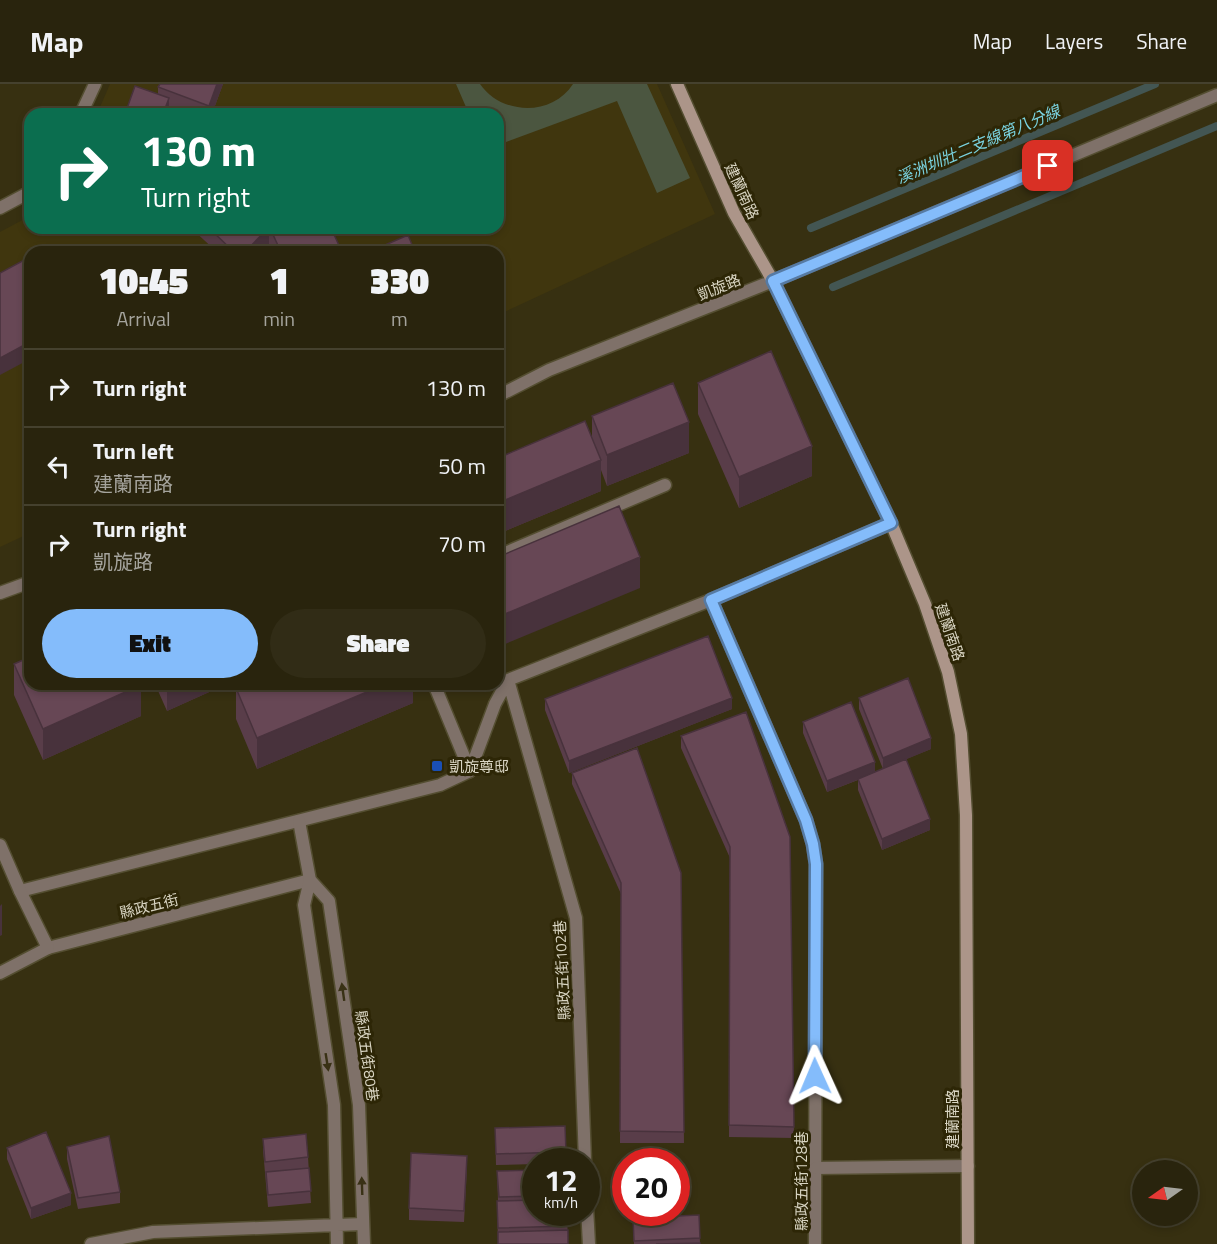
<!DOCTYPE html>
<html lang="en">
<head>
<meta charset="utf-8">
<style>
	:root { --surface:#29240d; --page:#312c16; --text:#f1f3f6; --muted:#a5a49d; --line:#45412e; --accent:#84bcfb }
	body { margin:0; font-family:"Titillium Web","Noto Sans TC",sans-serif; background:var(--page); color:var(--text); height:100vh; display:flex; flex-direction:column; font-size:22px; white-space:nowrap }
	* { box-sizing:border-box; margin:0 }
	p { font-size:20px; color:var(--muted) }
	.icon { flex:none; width:33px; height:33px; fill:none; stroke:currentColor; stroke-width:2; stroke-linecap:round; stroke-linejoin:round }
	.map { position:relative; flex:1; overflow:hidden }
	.drawer { position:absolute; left:24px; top:162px; width:480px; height:444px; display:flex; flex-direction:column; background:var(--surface); border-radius:18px; box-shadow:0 3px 9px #0003,0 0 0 2px var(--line) }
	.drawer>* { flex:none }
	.top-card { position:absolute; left:24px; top:24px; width:480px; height:126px; border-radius:18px; box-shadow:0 3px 9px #0003,0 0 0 2px var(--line); background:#0b6e4f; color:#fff; overflow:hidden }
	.needle { width:39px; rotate:256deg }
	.fabs { position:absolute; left:1132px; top:1076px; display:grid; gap:12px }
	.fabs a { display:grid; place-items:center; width:66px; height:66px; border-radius:50%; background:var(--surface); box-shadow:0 3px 9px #0003,0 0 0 2px var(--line); font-size:30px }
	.speed { position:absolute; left:522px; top:1064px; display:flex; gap:12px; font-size:30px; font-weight:700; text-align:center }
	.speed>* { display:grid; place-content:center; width:78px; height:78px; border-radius:50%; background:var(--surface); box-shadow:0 3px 9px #0003,0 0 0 2px var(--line); line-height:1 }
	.speed small { font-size:15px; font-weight:400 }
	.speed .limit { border:9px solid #d22; background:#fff; color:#111 }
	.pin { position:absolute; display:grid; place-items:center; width:51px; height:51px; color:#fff; margin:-26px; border-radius:12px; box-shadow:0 3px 9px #0006 }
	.me { position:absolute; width:66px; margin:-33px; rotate:359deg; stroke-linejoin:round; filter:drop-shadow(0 0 4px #0008) }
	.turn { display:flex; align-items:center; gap:21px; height:126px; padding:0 18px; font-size:27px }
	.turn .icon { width:78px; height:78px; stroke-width:2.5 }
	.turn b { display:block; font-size:42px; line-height:51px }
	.eta { display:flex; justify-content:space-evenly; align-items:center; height:102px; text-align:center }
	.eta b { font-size:36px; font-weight:800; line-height:42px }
	.cta { display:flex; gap:12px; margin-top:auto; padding:12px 18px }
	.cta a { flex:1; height:69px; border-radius:36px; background:var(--accent); color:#111; font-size:24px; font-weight:800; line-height:69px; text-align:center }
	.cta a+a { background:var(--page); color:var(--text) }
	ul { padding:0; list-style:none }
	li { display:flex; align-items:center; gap:18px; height:78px; padding:0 18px; border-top:2px solid var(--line) }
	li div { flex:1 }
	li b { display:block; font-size:22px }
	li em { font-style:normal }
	header { display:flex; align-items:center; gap:36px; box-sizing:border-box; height:84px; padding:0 30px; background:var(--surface); border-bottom:2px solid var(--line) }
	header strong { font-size:28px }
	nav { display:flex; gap:33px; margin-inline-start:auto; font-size:21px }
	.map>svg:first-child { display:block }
	.built { fill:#40360e }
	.green { fill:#4b5640 }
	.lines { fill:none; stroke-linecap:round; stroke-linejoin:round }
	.stream { stroke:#435653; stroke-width:8 }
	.lane-casing { stroke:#544e31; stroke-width:15 }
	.street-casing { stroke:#544e31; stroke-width:15 }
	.secondary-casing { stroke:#544e31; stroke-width:15 }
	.lane { stroke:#7f7169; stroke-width:12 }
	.street { stroke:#7f7169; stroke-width:12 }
	.secondary { stroke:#ac9589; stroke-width:12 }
	.wall { fill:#593d49 }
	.shaded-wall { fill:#48323c }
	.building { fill:#674755; stroke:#48323c; stroke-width:1.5 }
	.oneway { fill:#393115 }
	.route-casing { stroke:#567aa3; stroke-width:15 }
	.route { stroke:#84bcfb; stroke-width:10 }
	.transit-dot { fill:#1a4fb4; stroke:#2d2606; stroke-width:2 }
	.labels { text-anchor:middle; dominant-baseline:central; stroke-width:6; stroke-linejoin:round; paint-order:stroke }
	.street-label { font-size:15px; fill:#d9d5c3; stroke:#2d2606 }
	.poi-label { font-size:15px; fill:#d9d5c3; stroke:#2d2606; text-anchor:start }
	.water-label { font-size:16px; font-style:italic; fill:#7ad3e0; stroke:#2d2606 }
</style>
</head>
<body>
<header>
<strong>Map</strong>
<nav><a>Map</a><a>Layers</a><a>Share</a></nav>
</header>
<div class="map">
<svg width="1217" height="1160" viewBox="0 0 1217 1160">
	<rect width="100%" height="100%" fill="#373011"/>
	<!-- built -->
	<path class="built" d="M110 0H657L715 130 498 231V168H30V449L0 463V148L30 132V144H498V30H97Z"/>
	<!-- green -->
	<path class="green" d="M456 0H480C501 31 552 33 573 0H647L690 94 657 109 617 17 498 61V30H469Z"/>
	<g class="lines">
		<!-- stream -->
		<path class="stream" d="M811 144 1155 0
			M833 203 1217 42"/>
		<defs>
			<path id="lane" d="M81 30 95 0
				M0 124 30 108
				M711 516 806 736 813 760 816 780 815 1160
				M508 596 576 834 585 1077
				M20 807 440 701 470 687 495 620 508 596 711 516 891 439
				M48 864 310 796
				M586 1105 589 1160"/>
			<path id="street" d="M498 312 549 286 773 197 1217 11
				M498 472 665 401
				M0 509 30 498
				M434 600 470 687
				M299 737 310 796 304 821 334 1021 337 1160
				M0 761 20 807 48 864 0 889
				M310 796 329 817 359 1021 364 1160
				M816 1084 968 1082
				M91 1160 153 1148 363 1140"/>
			<path id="secondary" d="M677 0 734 129 773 197 891 439 925 520 948 588 961 650 966 731 968 1160"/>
		</defs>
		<!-- lane casing -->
		<use href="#lane" class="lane-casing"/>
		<!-- street casing -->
		<use href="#street" class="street-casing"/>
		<!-- secondary casing -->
		<use href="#secondary" class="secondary-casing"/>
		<!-- lane -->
		<use href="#lane" class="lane"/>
		<!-- street -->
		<use href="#street" class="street"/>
		<!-- secondary -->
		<use href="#secondary" class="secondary"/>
	</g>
	<!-- wall -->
	<path class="wall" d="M223 0 212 30H185L169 24V30L158 10V3Z
		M191 144H331L342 168H273L269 160 261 168H217Z
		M698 299 812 392 739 424 698 330Z
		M592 332 689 369 607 402 601 386V407L498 450V374L592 354Z
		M14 580 141 632 43 676 14 611Z
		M155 600H227L167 627Z
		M413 600V619L257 685 236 635V604Z
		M859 614 931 665 906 675 930 746 882 766 858 706V696L827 708 803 649V638L875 688 883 685 859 625Z
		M545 615 732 625 569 689 545 626Z
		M681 652 790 753 794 1054 729 1053 730 774 681 664Z
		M572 689 681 789 684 1059H620L621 810 572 700Z
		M565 1042 566 1077H536V1080L496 1081 495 1044Z
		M263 1055 308 1073 311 1119 268 1123 263 1066Z
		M67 1063 120 1108V1119L78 1125 67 1075Z
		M7 1064 71 1121 31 1135 7 1075Z
		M467 1083 464 1138 409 1136V1124Z
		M536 1086V1128H567L568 1160H498L497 1117H498L497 1087Z
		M699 1131 700 1160H634L633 1134Z"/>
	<!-- shaded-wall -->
	<path class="shaded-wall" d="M217 0H223L212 30H209V22Z
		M169 14V30H163Z
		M268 144H269V160L261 168H245Z
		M502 198V215L498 217V200Z
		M30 258V275L0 291V274Z
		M689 338V369L607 402V371Z
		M812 362V392L739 424V393Z
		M601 376V407L498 450V419Z
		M640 473V504L498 563V533Z
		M167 600H227L167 627Z
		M386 600H413V619L257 685V654Z
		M141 601V632L43 676V645Z
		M732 614V625L569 689V677Z
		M931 654V665L883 685V674Z
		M875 678V689L827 708V697Z
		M930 735V746L882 766V755Z
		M2 820V851L0 852V822Z
		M71 1109V1121L31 1135V1124Z"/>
	<!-- building -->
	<path class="building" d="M160 0H217L209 22 158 3Z
		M135 2 169 14 163 30H125Z
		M209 144H268L245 168H234Z
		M270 144H331L342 168H281Z
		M408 151 415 168H369Z
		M26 175 30 183V258L0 274V189Z
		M498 191 502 198 498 200Z
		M771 267 812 362 739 393 698 299Z
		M673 299 689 338 607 371 592 332Z
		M585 337 601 376 498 419V374Z
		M619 422 640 473 498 533V473Z
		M708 552 732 614 569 677 545 615Z
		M30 573V600H140L141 601 43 645 14 580Z
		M908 594 931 654 883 674 859 614Z
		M245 600H386L257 654 236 604Z
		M851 618 875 678 827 697 803 638Z
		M746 628 790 753 794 1043 729 1041 730 763 681 652Z
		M637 664 681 789 684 1048 620 1047 621 799 572 689Z
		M906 675 930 735 882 755 858 695Z
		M565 1042 566 1068 496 1070 495 1044Z
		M46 1048 71 1109 31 1124 7 1064Z
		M306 1050 308 1073 265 1078 263 1055Z
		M109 1052 120 1108 78 1114 67 1063Z
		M411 1069 467 1072 464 1127 409 1124Z
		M309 1084 311 1107 268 1111 266 1088Z
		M536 1086V1112L499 1113 497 1087Z
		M536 1116V1128H567L568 1142 498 1144 497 1117Z
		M699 1131 700 1154 634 1157 633 1134Z
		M568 1146V1160H498V1148Z
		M700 1159V1160H656Z"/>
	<!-- one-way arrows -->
	<defs><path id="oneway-solid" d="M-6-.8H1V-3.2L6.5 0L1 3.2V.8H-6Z" transform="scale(1.5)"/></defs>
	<g class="oneway">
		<use href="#oneway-solid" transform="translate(343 908) rotate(-98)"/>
		<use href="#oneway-solid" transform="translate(327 978) rotate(81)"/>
		<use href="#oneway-solid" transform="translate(362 1102) rotate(-92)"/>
	</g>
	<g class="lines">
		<defs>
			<path id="route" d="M815 992 816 780 813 760 806 736 711 516 891 439 773 197 1048 82"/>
		</defs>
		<!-- route casing -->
		<use href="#route" class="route-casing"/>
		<!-- route -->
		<use href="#route" class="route"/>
	</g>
	<!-- markers -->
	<rect class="transit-dot" x="431" y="676" width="12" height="12" rx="3"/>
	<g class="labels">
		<!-- street labels -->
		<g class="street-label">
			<text transform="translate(742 107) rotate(65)">建蘭南路</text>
			<text transform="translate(719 203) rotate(-22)">凱旋路</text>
			<text transform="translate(950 548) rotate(71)">建蘭南路</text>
			<text transform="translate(149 822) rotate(-14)">縣政五街</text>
			<text transform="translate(562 886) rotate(-93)">縣政五街102巷</text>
			<text transform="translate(367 972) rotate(82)">縣政五街80巷</text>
			<text transform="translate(952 1035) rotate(-90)">建蘭南路</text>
			<text transform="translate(801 1097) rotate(-90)">縣政五街128巷</text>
		</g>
		<!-- poi labels -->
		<g class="poi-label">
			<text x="449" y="682">凱旋尊邸</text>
		</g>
		<!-- water labels -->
		<g class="water-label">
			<text transform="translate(978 60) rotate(-23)">溪洲圳壯二支線第八分線</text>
		</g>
	</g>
</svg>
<div class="fabs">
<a><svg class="needle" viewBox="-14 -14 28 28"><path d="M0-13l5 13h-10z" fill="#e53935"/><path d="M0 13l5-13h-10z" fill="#a5a49d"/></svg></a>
</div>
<div class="speed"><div>12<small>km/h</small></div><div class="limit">20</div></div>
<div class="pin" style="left:1048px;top:82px;background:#d93025"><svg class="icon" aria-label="arrive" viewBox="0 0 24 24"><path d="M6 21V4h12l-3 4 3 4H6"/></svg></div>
<svg class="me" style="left:815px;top:992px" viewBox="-20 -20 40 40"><path d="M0-17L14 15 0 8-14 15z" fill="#84bcfb" stroke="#fff" stroke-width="4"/></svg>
<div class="top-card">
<div class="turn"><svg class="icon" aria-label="right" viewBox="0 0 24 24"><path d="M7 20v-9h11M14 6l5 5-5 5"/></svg><div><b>130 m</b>Turn right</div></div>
</div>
<section class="drawer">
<div class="eta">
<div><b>10:45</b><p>Arrival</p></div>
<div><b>1</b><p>min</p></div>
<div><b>330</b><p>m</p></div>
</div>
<ul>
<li><svg class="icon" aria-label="right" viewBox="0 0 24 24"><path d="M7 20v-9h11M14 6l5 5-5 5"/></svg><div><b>Turn right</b></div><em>130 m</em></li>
<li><svg class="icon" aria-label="left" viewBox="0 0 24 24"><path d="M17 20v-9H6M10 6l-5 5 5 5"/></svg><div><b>Turn left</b><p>建蘭南路</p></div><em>50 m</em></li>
<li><svg class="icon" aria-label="right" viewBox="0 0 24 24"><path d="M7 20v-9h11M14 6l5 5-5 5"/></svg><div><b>Turn right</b><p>凱旋路</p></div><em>70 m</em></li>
</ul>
<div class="cta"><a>Exit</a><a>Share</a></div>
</section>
</div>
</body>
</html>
